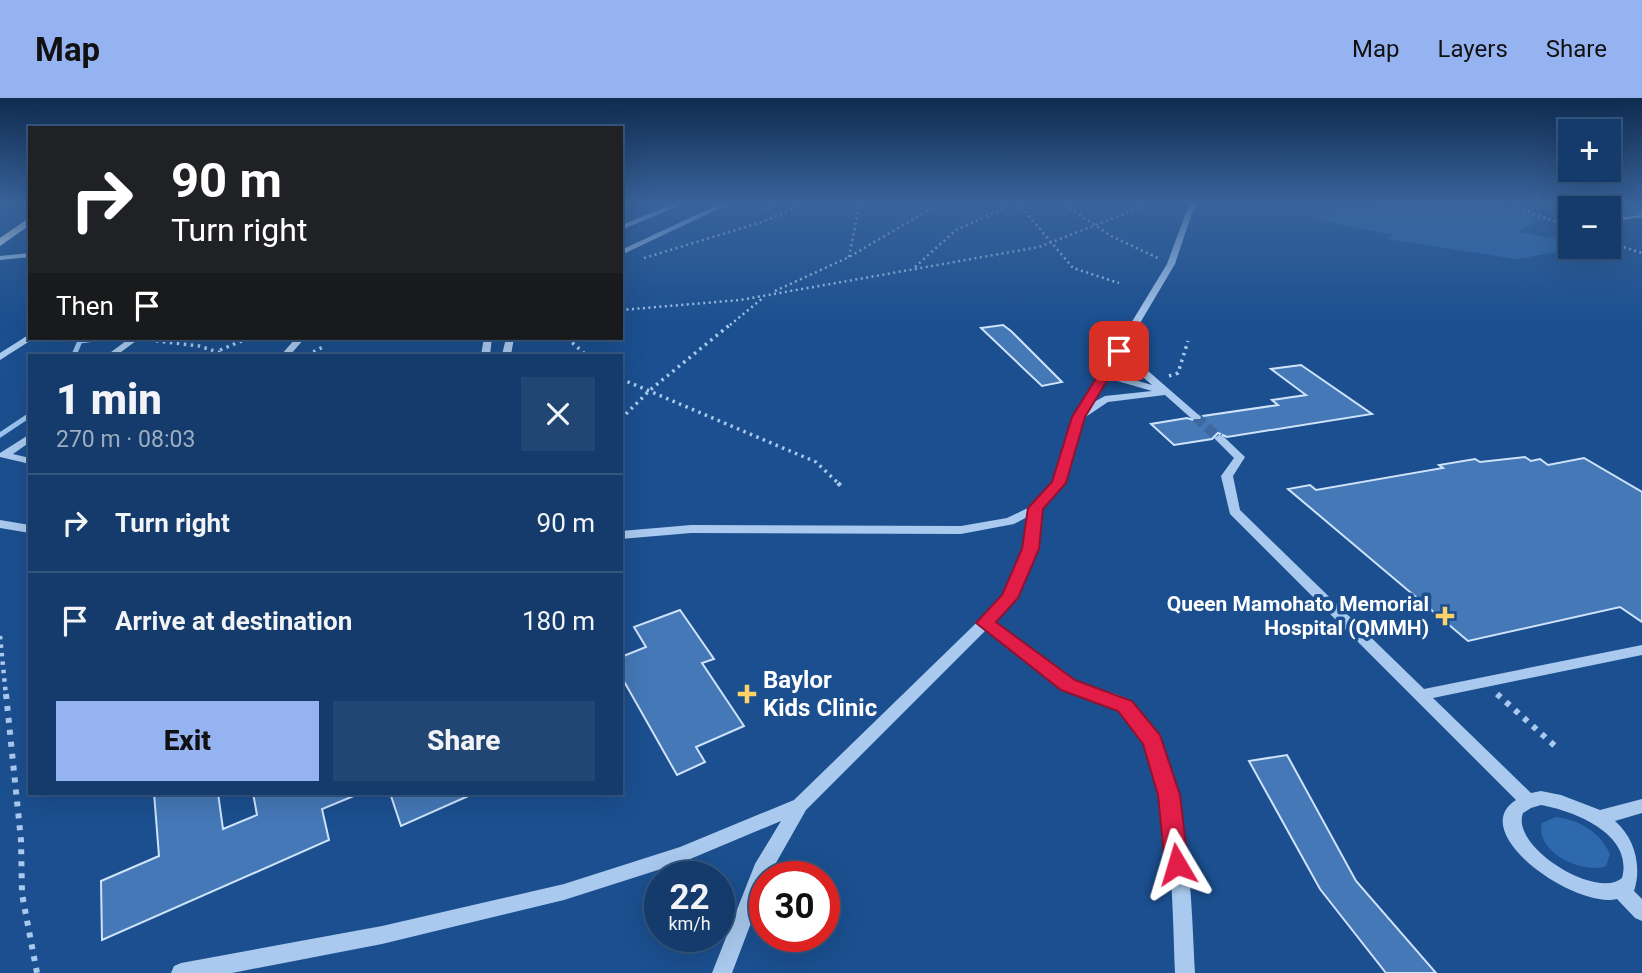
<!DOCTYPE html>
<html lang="en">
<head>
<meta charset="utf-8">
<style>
	:root { --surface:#143b6b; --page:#214673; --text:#f1f3f6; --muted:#9dadc1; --line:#33557e; --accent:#95b2f1 }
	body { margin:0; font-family:Roboto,sans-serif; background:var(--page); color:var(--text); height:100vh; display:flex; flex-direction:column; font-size:26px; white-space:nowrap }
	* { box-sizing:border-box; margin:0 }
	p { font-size:23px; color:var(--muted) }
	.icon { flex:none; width:38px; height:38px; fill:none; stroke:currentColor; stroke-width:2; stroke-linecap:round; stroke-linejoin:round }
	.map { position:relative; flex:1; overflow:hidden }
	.side { position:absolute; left:28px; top:256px; width:595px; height:441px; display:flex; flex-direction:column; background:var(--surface); border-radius:0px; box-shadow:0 7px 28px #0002,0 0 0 2px var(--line) }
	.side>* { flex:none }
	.hud { position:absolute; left:28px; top:28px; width:595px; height:214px; border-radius:0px; box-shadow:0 7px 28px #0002,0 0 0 2px var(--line); background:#202124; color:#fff; overflow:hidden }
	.tools { position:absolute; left:1558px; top:21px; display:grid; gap:14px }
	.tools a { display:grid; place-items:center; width:63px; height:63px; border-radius:0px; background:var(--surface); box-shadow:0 7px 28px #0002,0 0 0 2px var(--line); font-size:35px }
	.speed { position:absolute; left:644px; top:763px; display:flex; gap:14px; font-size:35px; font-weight:700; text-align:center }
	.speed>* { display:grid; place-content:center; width:91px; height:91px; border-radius:50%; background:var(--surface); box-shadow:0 7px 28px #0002,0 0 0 2px var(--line); line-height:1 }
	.speed small { font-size:18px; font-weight:400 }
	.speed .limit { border:10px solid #d22; background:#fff; color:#111 }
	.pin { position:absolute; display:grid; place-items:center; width:60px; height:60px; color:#fff; margin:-30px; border-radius:14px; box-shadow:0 4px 10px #0006 }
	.me { position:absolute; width:77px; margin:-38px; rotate:353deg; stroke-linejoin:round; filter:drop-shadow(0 0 5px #0008) }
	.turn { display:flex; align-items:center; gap:24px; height:147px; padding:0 28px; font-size:32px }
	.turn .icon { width:91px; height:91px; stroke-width:2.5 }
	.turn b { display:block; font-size:49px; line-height:60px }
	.then { display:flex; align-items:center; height:66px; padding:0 28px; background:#0003; gap:14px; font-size:26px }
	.round { display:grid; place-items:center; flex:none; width:74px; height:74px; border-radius:0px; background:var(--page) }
	.summary { display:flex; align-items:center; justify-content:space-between; height:119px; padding:0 28px }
	h1 { font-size:42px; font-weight:800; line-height:52px }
	.button { display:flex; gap:14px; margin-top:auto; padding:14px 28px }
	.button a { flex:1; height:80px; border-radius:0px; background:var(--accent); color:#111; font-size:28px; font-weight:800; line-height:80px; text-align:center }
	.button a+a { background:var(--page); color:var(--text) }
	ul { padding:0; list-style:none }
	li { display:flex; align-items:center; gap:21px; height:98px; padding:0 28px; border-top:2px solid var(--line) }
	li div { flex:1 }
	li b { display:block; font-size:26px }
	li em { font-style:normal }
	header { display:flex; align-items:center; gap:42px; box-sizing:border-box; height:98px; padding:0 35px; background:var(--accent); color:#111 }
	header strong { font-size:33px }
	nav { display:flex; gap:38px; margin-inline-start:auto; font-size:24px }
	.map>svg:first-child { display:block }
	.green { fill:#2e69ad }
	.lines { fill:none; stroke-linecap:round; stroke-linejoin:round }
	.stream { stroke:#9cc4f0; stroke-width:5 }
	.building { fill:#4478b7; stroke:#cfe3fa; stroke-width:2 }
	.minor-tunnel { stroke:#3d69a0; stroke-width:10; stroke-dasharray:10 5; stroke-linecap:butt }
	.path-far3 { stroke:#a9c9ee; stroke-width:2.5; stroke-dasharray:2 3.5; stroke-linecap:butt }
	.path-far2 { stroke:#a9c9ee; stroke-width:3.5; stroke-dasharray:2.5 4.5; stroke-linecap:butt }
	.path-far1 { stroke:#a9c9ee; stroke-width:4.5; stroke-dasharray:3.5 5; stroke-linecap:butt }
	.path { stroke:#a9c9ee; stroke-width:6; stroke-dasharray:5 7; stroke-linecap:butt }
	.minor { fill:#a9c9ee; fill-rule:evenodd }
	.major { fill:#f0f6ff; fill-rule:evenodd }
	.route { fill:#e11d48; stroke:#92132f; stroke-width:2 }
	.poi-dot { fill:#ffd166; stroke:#1b4f8f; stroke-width:2.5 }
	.labels { text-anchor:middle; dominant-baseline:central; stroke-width:7; stroke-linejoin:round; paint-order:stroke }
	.poi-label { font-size:21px; font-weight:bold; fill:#fff; stroke:#1b4f8f; text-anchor:end }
	.near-poi-label { font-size:24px; font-weight:bold; fill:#fff; stroke:#1b4f8f; text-anchor:start }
</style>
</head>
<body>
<header>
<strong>Map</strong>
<nav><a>Map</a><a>Layers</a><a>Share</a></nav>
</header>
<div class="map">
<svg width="1642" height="875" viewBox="0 0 1642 875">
	<rect width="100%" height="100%" fill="#1b4f8f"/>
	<!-- green -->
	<path class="green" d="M1385 104H1490L1547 121 1523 129 1519 134 1549 139 1570 136V149H1588L1516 161 1387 141 1395 137 1313 121 1341 111 1378 108Z
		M1556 719C1580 722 1600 734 1610 756L1606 768C1583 777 1534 754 1542 725Z"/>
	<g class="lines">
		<!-- stream -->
		<path class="stream" d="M74 257 80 243 102 240
			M0 337 30 317"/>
	</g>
	<!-- building -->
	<path class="building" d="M1608 104H1642V118L1608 123Z
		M1003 227 1011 233 1062 284 1042 288 981 230Z
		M1301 267 1372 316 1227 339 1218 335 1212 341 1174 347 1151 326 1187 320 1200 324 1203 318 1278 307 1272 302 1306 297 1271 271Z
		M1525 359 1531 363 1540 361 1548 367 1584 360 1642 394V524L1620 509 1468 543 1288 391 1310 387 1316 392 1443 370 1439 367 1475 361 1480 364Z
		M680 512 714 561 702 565 744 628 696 649 705 664 677 677 621 578V559L646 549 634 529Z
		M1287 657 1356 783 1436 875H1386L1320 791 1249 663Z
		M154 695H218L223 731 257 717 253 695H361L322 711 329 742 102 842 101 783 159 758Z
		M390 695H475L401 728Z"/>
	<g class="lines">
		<!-- minor-tunnel -->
		<path class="minor-tunnel" d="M1196 319 1219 340"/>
		<!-- path-far3 -->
		<path class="path-far3" d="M1061 104 1111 138 1160 161
			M1502 104 1570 129
			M1018 105 1073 170 1119 185
			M765 111 779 104
			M1608 144 1642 155
			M849 159 860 104
			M644 160 762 124 808 104
			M915 169 956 132 1018 104
			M775 193 849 159 942 104
			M621 212 740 202 1039 149 1154 104
			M730 227 764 199"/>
		<!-- path-far2 -->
		<path class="path-far2" d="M567 240 586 257
			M149 242 199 248 224 256 271 257
			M220 252 249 240
			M307 257 323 249
			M1169 278 1178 275 1188 243
			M621 281 816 364 840 387
			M621 321 650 292 732 225"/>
		<!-- path-far1 -->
		<path class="path-far1" d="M838 385 842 389
			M0 538 6 598"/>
		<!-- path -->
		<path class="path" d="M6 596 21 742 22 796 37 875
			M1497 596 1555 648 1560 645"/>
		<!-- minor -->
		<path class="minor" d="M679 104H688L621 132V127Z
			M724 104H733L621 157V152Z
			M1193 104H1199L1193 112 1175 166 1124 252 1201 319 1200 321H1192L1165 297 1108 304 1084 320 1065 385 1042 411 1036 451 1017 500 994 524C1020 543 1046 570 1076 584 1093 593 1116 592 1131 604 1190 654 1191 802 1195 875H1175C1172 806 1174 661 1120 613 1105 599 1079 600 1061 590L986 532 806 712 768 779H765V788L732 875H712L755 766 781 723 683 764 564 802 382 846 232 875H171L174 868 181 865 382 828 564 786 680 749 794 702 1004 498 1024 451 1029 418 1014 426 961 436 691 435 621 441V433L691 427 961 428 1007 420 1032 408 1054 384 1074 319 1167 166 1187 112ZM1120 259 1152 287 1110 275ZM1107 280 1152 293 1105 298 1092 305Z
			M30 155V159L0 162V158Z
			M30 236V240L33 241 0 262V255Z
			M130 240H140L117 257H107Z
			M296 240H305L290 257H281Z
			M484 240H492L490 257H481Z
			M506 240H514L511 257H502Z
			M30 336V344L13 356 30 360V366L0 359V355Z
			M1219 337 1223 338 1245 359 1233 378 1240 412 1424 591 1642 547V557L1433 600 1531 695 1541 693 1561 697 1600 712 1642 701V715L1615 723C1635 740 1642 769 1634 793L1642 801V823L1635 820 1617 801C1574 811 1465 734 1516 702L1230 416 1221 378 1234 360 1214 340ZM1541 707C1574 713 1634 736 1622 780 1597 802 1510 749 1523 715L1531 710Z
			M0 422 30 427V435L0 430Z"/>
		<!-- major -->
		<path class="major" d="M30 119V127L0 148V140Z"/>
	</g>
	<!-- sky -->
	<linearGradient id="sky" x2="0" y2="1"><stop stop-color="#0f2b4f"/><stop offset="0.46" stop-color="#39639b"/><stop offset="1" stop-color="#39639b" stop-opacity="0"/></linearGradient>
	<rect width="1642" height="227" fill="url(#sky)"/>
	<!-- route -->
	<path class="route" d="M1115 250 1125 253 1085 319 1066 385 1043 411 1039 451 1018 500 996 524 1075 582 1132 603 1160 637 1180 697 1188 766 1185 773 1177 776 1169 773 1165 766 1158 697 1143 646 1118 613 1061 592 976 525 1002 497 1022 451 1028 410 1052 384 1072 319Z"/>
	<!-- markers -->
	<g class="poi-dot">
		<path d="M1441.5 507.5h7v7h7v7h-7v7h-7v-7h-7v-7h7z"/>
		<path d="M743.5 585.5h7v7h7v7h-7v7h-7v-7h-7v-7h7z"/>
	</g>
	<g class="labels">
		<!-- poi labels -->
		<g class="poi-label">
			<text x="1429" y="506">Queen Mamohato Memorial<tspan x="1429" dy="24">Hospital (QMMH)</tspan></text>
		</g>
		<!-- near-poi labels -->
		<g class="near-poi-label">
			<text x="763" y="582">Baylor<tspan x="763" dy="28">Kids Clinic</tspan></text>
		</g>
	</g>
</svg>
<div class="tools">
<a>+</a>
<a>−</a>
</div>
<div class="speed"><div>22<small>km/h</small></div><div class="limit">30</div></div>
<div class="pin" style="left:1119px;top:253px;background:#d93025"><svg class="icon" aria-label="arrive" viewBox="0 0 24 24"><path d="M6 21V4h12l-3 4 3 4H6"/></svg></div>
<svg class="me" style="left:1177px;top:766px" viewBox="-20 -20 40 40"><path d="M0-17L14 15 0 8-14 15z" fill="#e11d48" stroke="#fff" stroke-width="4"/></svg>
<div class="hud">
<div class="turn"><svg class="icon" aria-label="right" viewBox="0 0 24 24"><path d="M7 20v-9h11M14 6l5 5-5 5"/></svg><div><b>90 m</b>Turn right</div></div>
<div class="then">Then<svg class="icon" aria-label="arrive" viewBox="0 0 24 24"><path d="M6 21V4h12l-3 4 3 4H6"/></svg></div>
</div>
<section class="side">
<div class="summary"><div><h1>1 min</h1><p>270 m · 08:03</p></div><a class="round"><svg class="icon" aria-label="close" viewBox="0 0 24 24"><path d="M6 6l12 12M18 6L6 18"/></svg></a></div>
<ul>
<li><svg class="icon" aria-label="right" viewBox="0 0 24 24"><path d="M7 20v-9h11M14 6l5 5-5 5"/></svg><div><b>Turn right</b></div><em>90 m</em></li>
<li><svg class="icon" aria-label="arrive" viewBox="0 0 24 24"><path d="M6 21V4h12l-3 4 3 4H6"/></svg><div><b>Arrive at destination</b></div><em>180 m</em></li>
</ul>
<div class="button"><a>Exit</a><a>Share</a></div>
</section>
</div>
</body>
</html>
